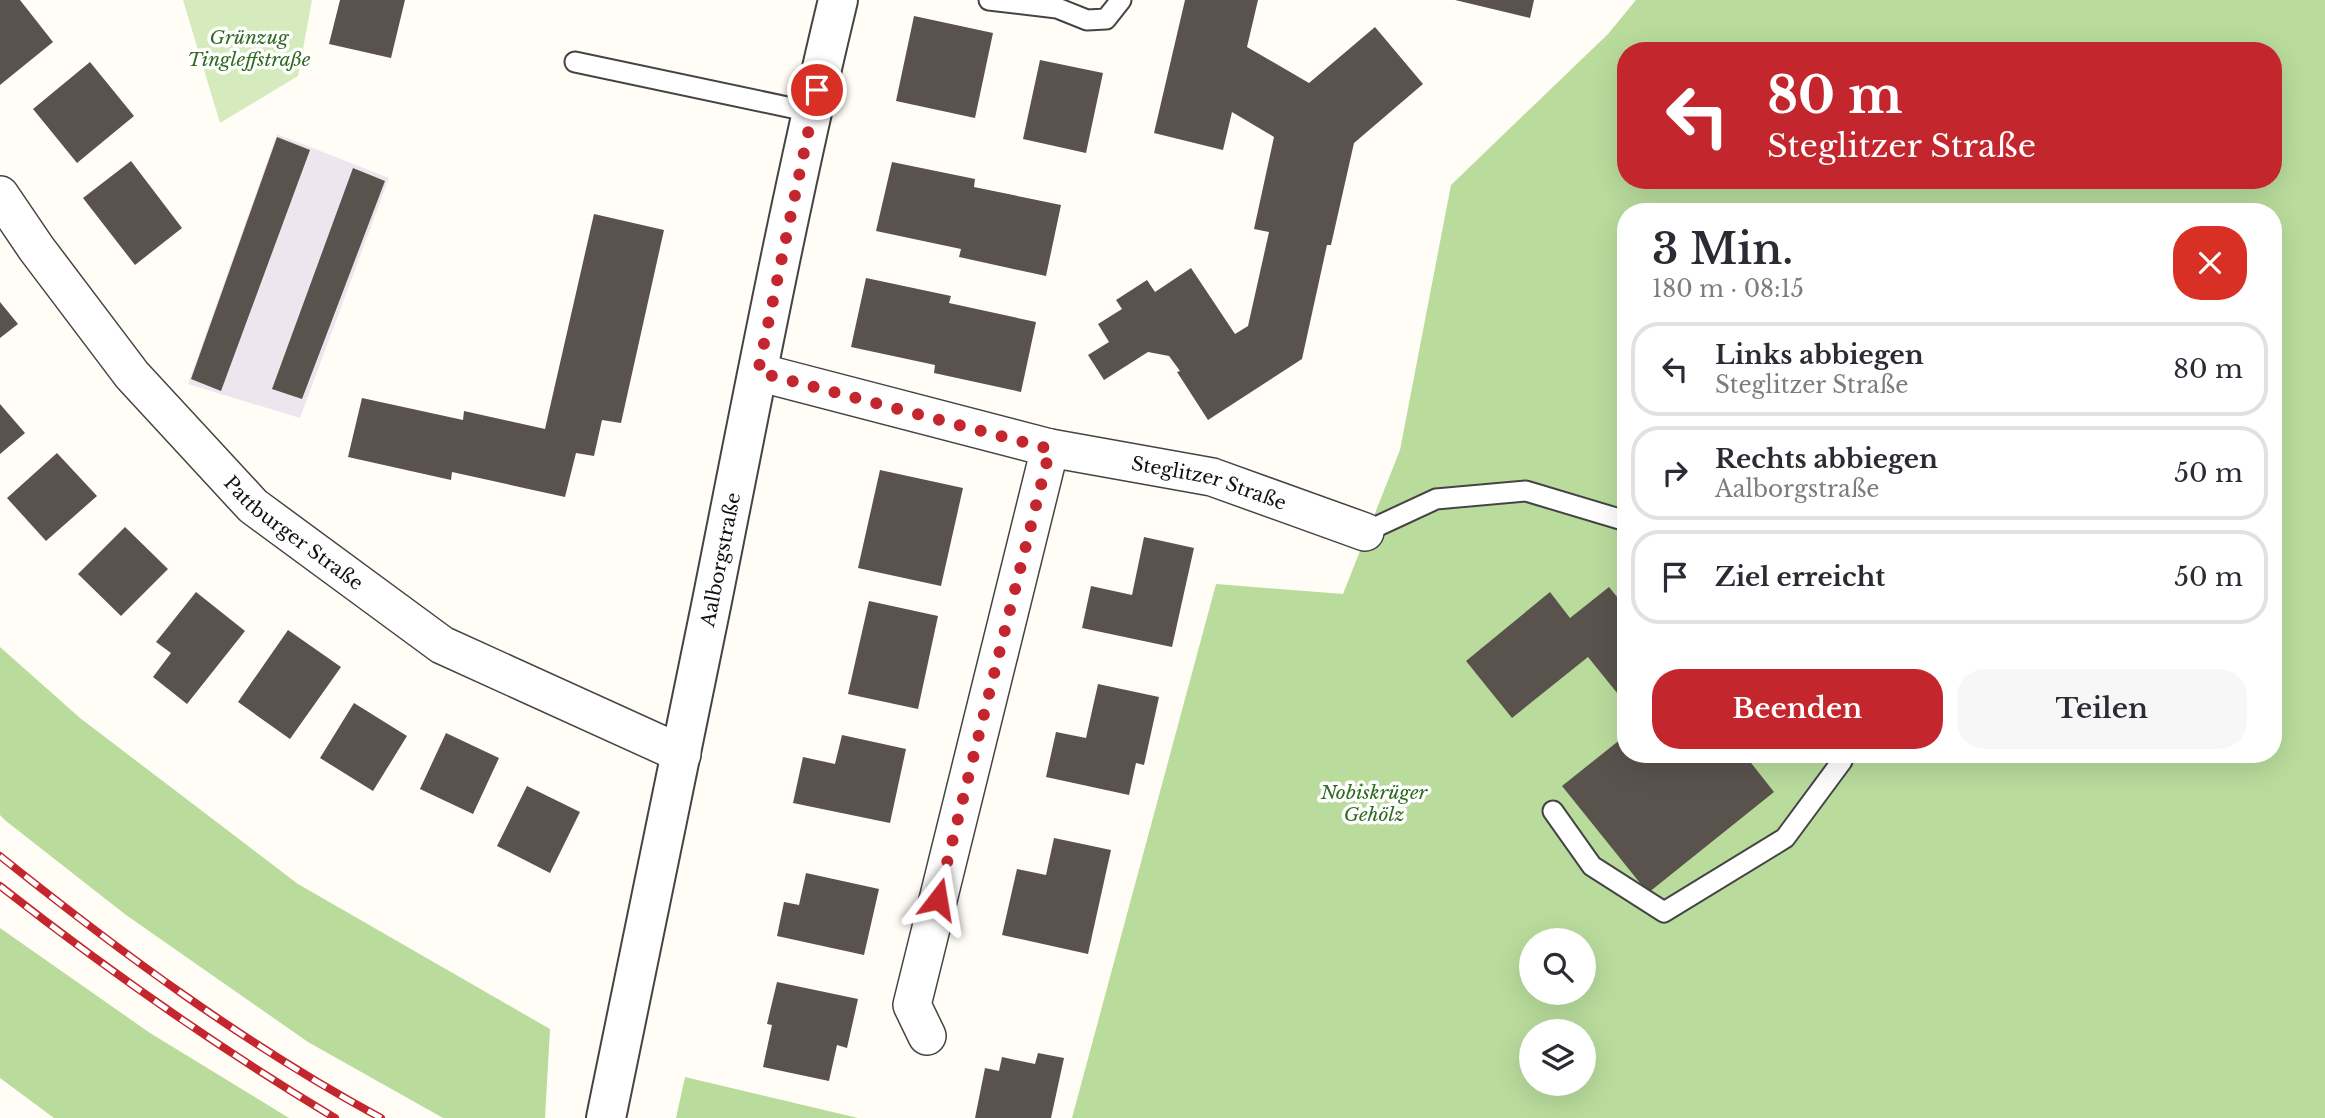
<!DOCTYPE html>
<html lang="de">
<head>
<meta charset="utf-8">
<style>
	:root { --surface:#fff; --page:#f7f7f7; --text:#2b2b33; --muted:#7c7c81; --line:#e1e1e2; --accent:#c4262e }
	body { margin:0; font-family:"Libre Baskerville",serif; background:var(--page); color:var(--text); height:100vh; display:flex; flex-direction:column; font-size:26px; white-space:nowrap }
	* { box-sizing:border-box; margin:0 }
	p { font-size:23px; color:var(--muted) }
	.icon { flex:none; width:38px; height:38px; fill:none; stroke:currentColor; stroke-width:2; stroke-linecap:round; stroke-linejoin:round }
	.map { position:relative; flex:1; overflow:hidden }
	.side { position:absolute; left:1617px; top:203px; width:665px; height:560px; display:flex; flex-direction:column; background:var(--surface); border-radius:28px; box-shadow:0 7px 28px #0002 }
	.side>* { flex:none }
	.top-card { position:absolute; left:1617px; top:42px; width:665px; height:147px; border-radius:28px; box-shadow:0 7px 28px #0002; background:#c4262e; color:#fff; overflow:hidden }
	.buttons { position:absolute; left:1519px; top:928px; display:grid; gap:14px }
	.buttons a { display:grid; place-items:center; width:77px; height:77px; border-radius:50%; background:var(--surface); box-shadow:0 7px 28px #0002; font-size:35px }
	.pin { position:absolute; display:grid; place-items:center; width:60px; height:60px; color:#fff; margin:-30px; border:4px solid #fff; border-radius:50%; box-shadow:0 2px 7px #0007 }
	.me { position:absolute; width:77px; margin:-38px; rotate:14deg; stroke-linejoin:round; filter:drop-shadow(0 0 5px #0008) }
	.turn { display:flex; align-items:center; gap:24px; height:147px; padding:0 35px; font-size:32px }
	.turn .icon { width:91px; height:91px; stroke-width:2.5 }
	.turn b { display:block; font-size:49px; line-height:60px }
	.round { display:grid; place-items:center; flex:none; width:74px; height:74px; border-radius:28px; background:var(--page) }
	.headline { display:flex; align-items:center; justify-content:space-between; height:119px; padding:0 35px }
	h1 { font-size:42px; font-weight:600; line-height:52px }
	.cta { display:flex; gap:14px; margin-top:auto; padding:14px 35px }
	.cta a { flex:1; height:80px; border-radius:28px; background:var(--accent); color:#fff; font-size:28px; font-weight:600; line-height:80px; text-align:center }
	.cta a+a { background:var(--page); color:var(--text) }
	ul { padding:0; list-style:none }
	li { display:flex; align-items:center; gap:21px; height:94px; margin:0 14px 10px; padding:0 21px; border:4px solid var(--line); border-radius:28px }
	li div { flex:1 }
	li b { display:block; font-size:26px }
	li em { font-style:normal }
	.map>svg:first-child { display:block }
	.industrial { fill:#eee6ef }
	.green { fill:#d5ebbd }
	.forest { fill:#b9dc9c; fill-rule:evenodd }
	.building { fill:#5a524d }
	.lines { fill:none; stroke-linecap:round; stroke-linejoin:round }
	.service-casing { stroke:#444; stroke-width:23 }
	.minor-casing { stroke:#444; stroke-width:40 }
	.tertiary-casing { stroke:#444; stroke-width:42 }
	.service { stroke:#fff; stroke-width:19 }
	.minor { stroke:#fff; stroke-width:37 }
	.tertiary { stroke:#fff; stroke-width:38 }
	.rail-casing { stroke:#c4262e; stroke-width:8 }
	.rail { stroke:#fff; stroke-width:5; stroke-dasharray:16; stroke-linecap:butt }
	.route { stroke:#c4262e; stroke-width:12; stroke-dasharray:0 21.6 }
	.labels { text-anchor:middle; dominant-baseline:central; stroke-width:7; stroke-linejoin:round; paint-order:stroke }
	.park-label { font-size:19px; font-style:italic; fill:#2f6b1f; stroke:#fff }
	.street-label { font-size:19px; fill:#111; stroke:#fff }
</style>
</head>
<body>
<div class="map">
<svg width="2325" height="1118" viewBox="0 0 2325 1118">
	<rect width="100%" height="100%" fill="#fffdf5"/>
	<!-- industrial -->
	<path class="industrial" d="M277 134 389 178 300 418 188 384Z"/>
	<!-- green -->
	<path class="green" d="M183 0H312L298 76 220 123Z"/>
	<!-- forest -->
	<path class="forest" d="M1636 0H2325V1118H1072L1216 584 1343 594 1400 450 1451 185 1608 34ZM1626 51H2273V180H1626ZM1626 212H2273V754H1626ZM1531 940H1584V992H1531ZM1531 1031H1584V1083H1531Z
		M0 647 80 718 298 884 550 1029 545 1118H443L308 1042 126 915 6 821 0 815Z
		M0 928 150 1033 289 1118H54L0 1078Z
		M685 1077 858 1118H676Z"/>
	<!-- building -->
	<path class="building" d="M0 0H20L53 42 0 85Z
		M340 0H405L391 58 329 44Z
		M1185 0H1258L1247 47 1309 83 1375 27 1423 84 1354 143 1331 245H1327L1302 359 1208 420 1177 372 1180 371 1169 356 1148 352 1104 380 1088 355 1109 342 1098 324 1122 309 1116 300 1147 280 1155 292 1191 268 1235 334 1248 326 1269 232 1254 229 1274 137 1232 112 1223 150 1154 133Z
		M1455 0H1534L1530 18Z
		M914 16 993 33 975 118 896 101Z
		M1040 60 1103 73 1086 153 1023 139Z
		M90 62 134 116 77 163 33 109Z
		M277 137 310 150 221 391 191 379Z
		M131 161 182 228 135 265 83 198Z
		M892 162 975 179 974 187 1061 205 1046 276 959 257 961 249 876 231Z
		M353 168 385 181 302 399 272 389Z
		M594 214 664 230 621 423 602 420 594 456 576 453 565 497 452 472 451 480 348 457 362 398 463 420 464 411 545 429Z
		M866 278 951 296 949 303 1036 322 1021 392 934 373 935 365 851 347Z
		M0 302 18 324 0 338Z
		M0 404 25 433 0 454Z
		M57 453 97 496 46 541 7 498Z
		M880 470 963 488 941 586 858 568Z
		M125 527 168 569 121 616 78 574Z
		M1144 537 1194 548 1172 647 1082 628 1091 586 1132 595Z
		M1609 587 1626 608V704L1588 657 1512 718 1466 661 1550 592 1570 618Z
		M196 592 245 631 187 704 153 677 171 653 156 642Z
		M869 601 938 616 918 709 848 694Z
		M288 630 341 667 290 739 238 702Z
		M1098 684 1159 697 1144 765 1136 763 1129 795 1046 777 1056 732 1086 738Z
		M354 703 407 736 373 791 320 758Z
		M446 733 499 758 473 814 420 789Z
		M842 735 906 749 890 823 793 803 803 757 835 764Z
		M1626 735V754H1744L1774 792 1648 893 1562 786Z
		M527 786 580 812 550 873 497 846Z
		M1054 838 1111 850 1088 954 1002 935 1017 869 1046 875Z
		M806 873 879 889 864 955 777 936 784 902 799 905Z
		M777 982 858 999 847 1048 837 1045 829 1081 763 1067 772 1025 767 1024Z
		M1038 1053 1064 1058 1051 1118H975L985 1068 999 1071 1002 1057 1035 1064Z"/>
	<g class="lines">
		<defs>
			<path id="service" d="M989 0 1057 8 1087 20 1106 19 1121 0
				M575 62 811 112
				M1365 532 1436 499 1526 491 1626 521
				M1553 811 1592 866 1664 912 1785 838 1842 761 1844 754"/>
			<g id="minor">
				<path id="s1" d="M0 195 36 248 132 375 253 506 442 645 682 754"/>
				<path d="M758 372 1050 448 912 1005 927 1036"/>
				<path id="s2" d="M1050 448 1212 477 1365 532"/>
			</g>
			<g id="tertiary">
				<path id="s3" d="M606 1118C642 946 678 774 712 601 752 400 790 199 838 0"/>
			</g>
		</defs>
		<!-- service casing -->
		<use href="#service" class="service-casing"/>
		<!-- minor casing -->
		<use href="#minor" class="minor-casing"/>
		<!-- tertiary casing -->
		<use href="#tertiary" class="tertiary-casing"/>
		<!-- service -->
		<use href="#service" class="service"/>
		<!-- minor -->
		<use href="#minor" class="minor"/>
		<!-- tertiary -->
		<use href="#tertiary" class="tertiary"/>
		<defs>
			<path id="rail" d="M0 856C120 952 246 1045 381 1118
				M0 886C107 970 219 1048 335 1118"/>
		</defs>
		<!-- rail casing -->
		<use href="#rail" class="rail-casing"/>
		<!-- rail -->
		<use href="#rail" class="rail"/>
	</g>
	<g class="lines">
		<!-- route -->
		<path class="route" d="M817 90 758 372 1050 449 938 899"/>
	</g>
	<g class="labels">
		<!-- park labels -->
		<g class="park-label">
			<text x="249" y="37">Grünzug<tspan x="249" dy="22">Tingleffstraße</tspan></text>
			<text x="1374" y="792">Nobiskrüger<tspan x="1374" dy="22">Gehölz</tspan></text>
		</g>
		<!-- street labels -->
		<g class="street-label">
			<text stroke="none"><textPath href="#s2" startOffset="163">Steglitzer Straße</textPath></text>
			<text stroke="none"><textPath href="#s1" startOffset="450">Pattburger Straße</textPath></text>
			<text stroke="none"><textPath href="#s3" startOffset="570">Aalborgstraße</textPath></text>
		</g>
	</g>
</svg>
<div class="buttons">
<a><svg class="icon" aria-label="search" viewBox="0 0 24 24"><circle cx="10" cy="10" r="6"/><path d="M15 15l6 6"/></svg></a>
<a><svg class="icon" aria-label="layers" viewBox="0 0 24 24"><path d="M12 4l9 5-9 5-9-5zM3 14l9 5 9-5"/></svg></a>
</div>
<div class="pin" style="left:817px;top:90px;background:#d93025"><svg class="icon" aria-label="arrive" viewBox="0 0 24 24"><path d="M6 21V4h12l-3 4 3 4H6"/></svg></div>
<svg class="me" style="left:938px;top:899px" viewBox="-20 -20 40 40"><path d="M0-17L14 15 0 8-14 15z" fill="#c4262e" stroke="#fff" stroke-width="4"/></svg>
<div class="top-card">
<div class="turn"><svg class="icon" aria-label="left" viewBox="0 0 24 24"><path d="M17 20v-9H6M10 6l-5 5 5 5"/></svg><div><b>80 m</b>Steglitzer Straße</div></div>
</div>
<section class="side">
<div class="headline"><div><h1>3 Min.</h1><p>180 m · 08:15</p></div><a class="round" style="background:#d93025;color:#fff"><svg class="icon" aria-label="close" viewBox="0 0 24 24"><path d="M6 6l12 12M18 6L6 18"/></svg></a></div>
<ul>
<li><svg class="icon" aria-label="left" viewBox="0 0 24 24"><path d="M17 20v-9H6M10 6l-5 5 5 5"/></svg><div><b>Links abbiegen</b><p>Steglitzer Straße</p></div><em>80 m</em></li>
<li><svg class="icon" aria-label="right" viewBox="0 0 24 24"><path d="M7 20v-9h11M14 6l5 5-5 5"/></svg><div><b>Rechts abbiegen</b><p>Aalborgstraße</p></div><em>50 m</em></li>
<li><svg class="icon" aria-label="arrive" viewBox="0 0 24 24"><path d="M6 21V4h12l-3 4 3 4H6"/></svg><div><b>Ziel erreicht</b></div><em>50 m</em></li>
</ul>
<div class="cta"><a>Beenden</a><a>Teilen</a></div>
</section>
</div>
</body>
</html>
